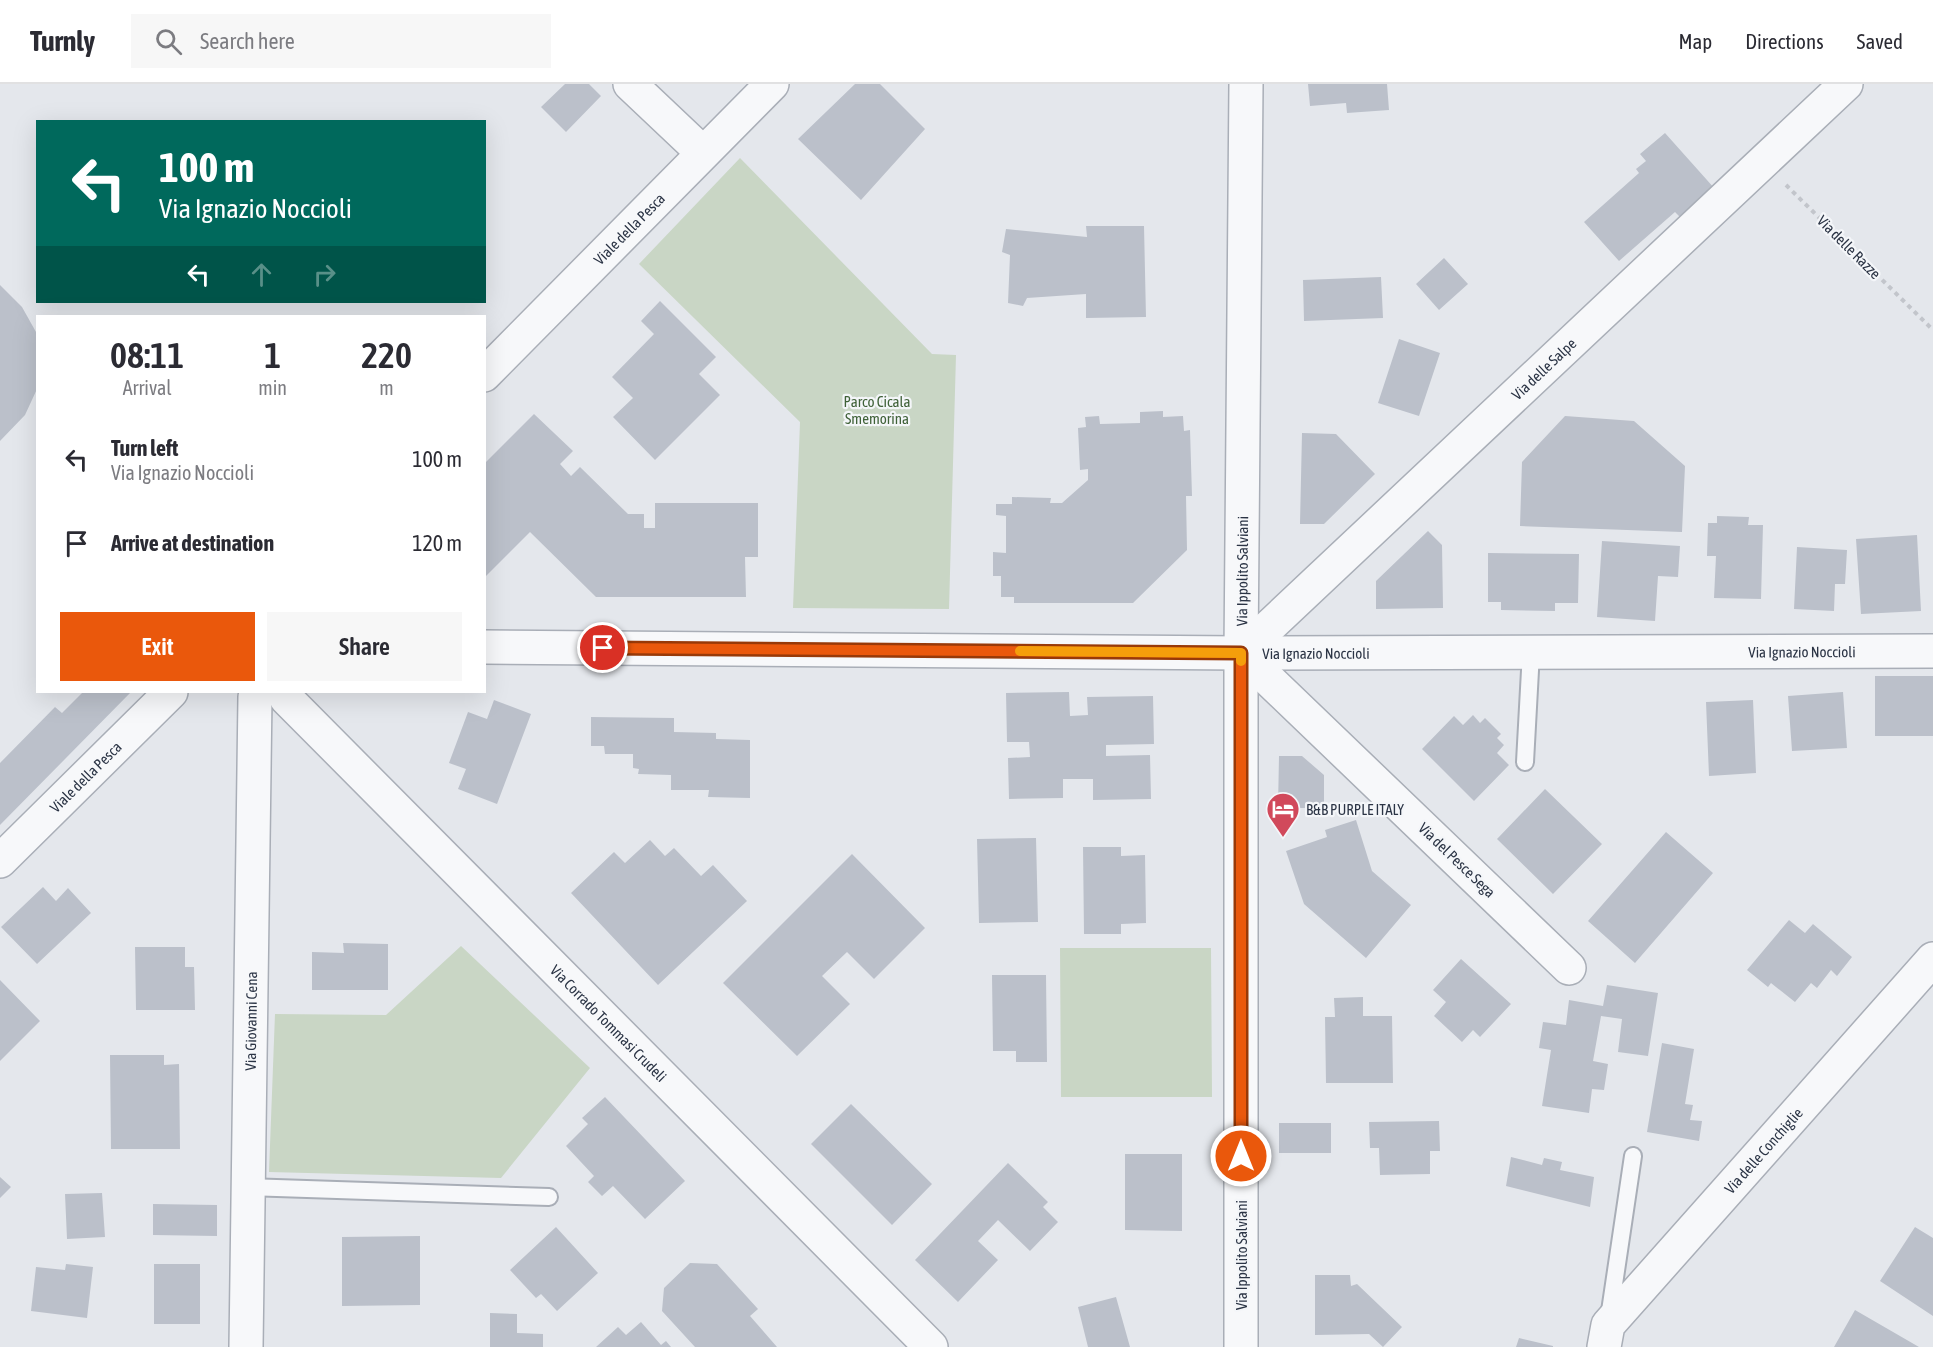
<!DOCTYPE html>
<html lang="en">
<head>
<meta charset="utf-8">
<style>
	:root { --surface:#fff; --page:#f7f7f7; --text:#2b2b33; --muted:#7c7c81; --line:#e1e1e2; --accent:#ea580c }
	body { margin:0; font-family:"Asap Condensed",sans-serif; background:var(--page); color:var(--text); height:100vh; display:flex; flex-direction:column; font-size:22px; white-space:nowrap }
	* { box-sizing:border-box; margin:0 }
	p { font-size:20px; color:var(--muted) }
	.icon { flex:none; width:33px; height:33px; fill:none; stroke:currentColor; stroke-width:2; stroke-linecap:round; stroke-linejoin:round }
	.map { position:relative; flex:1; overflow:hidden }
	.panel { position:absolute; left:36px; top:231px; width:450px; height:378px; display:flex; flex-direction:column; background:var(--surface); border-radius:0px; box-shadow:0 6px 24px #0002 }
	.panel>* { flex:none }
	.banner { position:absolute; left:36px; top:36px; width:450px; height:183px; border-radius:0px; box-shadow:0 6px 24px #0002; background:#00695c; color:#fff; overflow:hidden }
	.pin { position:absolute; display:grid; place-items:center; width:51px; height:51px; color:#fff; margin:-26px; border:3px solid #fff; border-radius:50%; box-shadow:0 2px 6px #0007 }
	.me { position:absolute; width:66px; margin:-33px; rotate:0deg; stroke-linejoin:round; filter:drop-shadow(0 0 4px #0008) }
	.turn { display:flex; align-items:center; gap:21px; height:126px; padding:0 24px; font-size:27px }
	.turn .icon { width:78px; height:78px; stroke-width:2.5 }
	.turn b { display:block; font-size:42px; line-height:51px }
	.lanes { display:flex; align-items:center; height:57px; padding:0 24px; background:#0003; justify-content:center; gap:30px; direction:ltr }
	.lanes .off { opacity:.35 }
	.eta { display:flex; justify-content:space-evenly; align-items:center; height:102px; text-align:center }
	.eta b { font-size:36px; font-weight:600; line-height:42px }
	.button { display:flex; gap:12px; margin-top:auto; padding:12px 24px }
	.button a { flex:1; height:69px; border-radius:0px; background:var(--accent); color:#fff; font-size:24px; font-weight:600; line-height:69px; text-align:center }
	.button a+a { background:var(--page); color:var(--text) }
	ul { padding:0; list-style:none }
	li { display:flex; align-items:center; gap:18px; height:84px; padding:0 24px }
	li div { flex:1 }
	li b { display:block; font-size:22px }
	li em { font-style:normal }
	header { display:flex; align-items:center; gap:36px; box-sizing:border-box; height:84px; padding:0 30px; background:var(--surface); border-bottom:2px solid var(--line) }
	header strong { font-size:28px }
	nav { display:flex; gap:33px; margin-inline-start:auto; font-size:21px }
	.search { width:420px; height:54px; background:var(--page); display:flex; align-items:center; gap:15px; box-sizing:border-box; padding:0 21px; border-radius:0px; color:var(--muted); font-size:22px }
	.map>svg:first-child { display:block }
	.green { fill:#c9d6c5 }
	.building { fill:#bbc0ca }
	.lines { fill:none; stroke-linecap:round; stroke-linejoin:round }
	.service-casing { stroke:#a9aeb7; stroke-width:20 }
	.minor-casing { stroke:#a9aeb7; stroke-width:36 }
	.path { stroke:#c2c5cb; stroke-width:4; stroke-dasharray:4.5 4.5; stroke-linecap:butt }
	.service { stroke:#f7f8fa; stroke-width:16 }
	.minor { stroke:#f7f8fa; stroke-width:33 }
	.route-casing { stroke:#983908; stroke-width:15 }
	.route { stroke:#ea580c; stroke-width:10 }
	.slow { stroke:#f59e0b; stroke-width:10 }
	.labels { text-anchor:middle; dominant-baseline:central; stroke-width:4.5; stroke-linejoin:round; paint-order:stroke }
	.street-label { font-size:15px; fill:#2b3445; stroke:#f4f6f9 }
	.park-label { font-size:15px; fill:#3f6138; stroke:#f4f6f9 }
	.poi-label { font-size:15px; fill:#2b3445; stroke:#f4f6f9; text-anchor:start }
</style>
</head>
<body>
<header>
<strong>Turnly</strong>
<div class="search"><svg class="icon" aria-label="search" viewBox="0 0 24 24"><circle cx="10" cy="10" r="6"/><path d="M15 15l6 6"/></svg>Search here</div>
<nav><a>Map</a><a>Directions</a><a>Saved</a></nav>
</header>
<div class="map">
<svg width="1933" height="1263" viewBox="0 0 1933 1263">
	<rect width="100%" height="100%" fill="#e4e7ec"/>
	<!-- green -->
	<path class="green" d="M740 74 932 270 956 271 949 525 793 524 800 338 639 180Z
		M461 862 590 984 501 1094 269 1088 275 930 386 931Z
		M1060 864H1211L1212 1013H1061Z"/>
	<!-- building -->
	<path class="building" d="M565 0H589L601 12 566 48 541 23Z
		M855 0H880L925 45 861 116 798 55Z
		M1308 0H1387L1389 26 1347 29 1346 19 1310 22Z
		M1665 49 1715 105 1681 134 1675 128 1619 177 1584 138 1639 89 1636 85 1646 77 1640 70Z
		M1086 142H1144L1146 233 1086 234V210L1027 214 1023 222 1008 219 1010 171 1002 168 1006 145 1087 153Z
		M1444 174 1468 200 1439 226 1416 200Z
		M1381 193 1383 234 1304 237 1303 196Z
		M0 201 22 223 36 248 38 258 37 305 25 331 0 357Z
		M660 217 716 273 699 290 720 311 655 376 613 333 633 314 612 293 654 250 641 237Z
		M1399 255 1440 269 1419 332 1378 319Z
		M1163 327V333L1183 332 1184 347 1190 346 1192 412H1186L1187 466 1133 519H1014V513H1001V492H993V468L1006 469V432L996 431V420H1012V413L1051 414 1050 419H1062L1088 396V385L1080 386 1078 344 1086 343 1085 333 1099 332 1100 340 1140 339V328Z
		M534 330 573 367 560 380 571 392 580 383 628 430H644V444H655V419H758V473H745L746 513H596L530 448 484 494V380Z
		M1565 332 1634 337 1685 382 1682 448 1520 442 1522 378Z
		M1302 349 1336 350 1375 390 1324 440H1300Z
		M1717 432 1749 433 1748 441H1763L1761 515 1714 514 1716 472H1707L1708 439H1717Z
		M1428 447 1442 461 1443 524 1376 525V497Z
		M1917 451 1921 527 1861 530 1856 455Z
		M1602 457 1680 462 1678 493 1658 492 1655 537 1597 533Z
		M1797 463 1847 466 1845 500H1835L1834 527 1794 525Z
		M1488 469 1579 470 1578 519H1555V527L1501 526V518H1488Z
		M1875 592H1933V652H1875Z
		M83 608H131L0 741V679L55 623 62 629Z
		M1069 608 1070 632 1088 631 1087 613 1153 612 1154 660 1106 661V672L1150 671 1151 715 1093 716V695H1063V714L1009 715 1008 674 1030 673 1029 658H1007L1006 609Z
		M1843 608 1847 664 1792 667 1788 612Z
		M494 616 531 630 497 720 458 705 466 685 449 679 468 628 487 635Z
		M1753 616 1756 689 1709 692 1706 618Z
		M1473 631 1480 639 1485 634 1501 650 1497 654 1504 661 1497 669 1509 681 1474 717 1422 665 1454 632 1463 641Z
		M591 633 674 634V648L716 649V655L750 656V714L708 713 709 706H671V691L638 690 639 685 633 684V670H605L604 662H591Z
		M1279 672H1302L1324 691V724H1278Z
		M1545 705 1602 760 1553 810 1497 755Z
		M1356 736 1372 787 1411 821 1366 874 1304 820 1286 767 1327 753 1325 746Z
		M1666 748 1713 789 1635 879 1588 837Z
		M1036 754 1038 838 979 839 977 755Z
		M650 756 665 772 674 764 701 792 713 781 747 817 658 901 571 809 614 768 625 779Z
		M1083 763H1121V772L1145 771 1146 839 1121 840V850H1084Z
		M852 770 925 844 874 895 847 868 822 892 850 920 797 972 723 899Z
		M43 803 56 817 68 804 91 829 37 880 1 843Z
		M1789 836 1805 849 1813 840 1852 873 1837 892 1831 886 1817 904 1811 899 1795 918 1771 899 1768 903 1747 886Z
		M343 859 388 860V906H312V868L344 869Z
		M135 863H185V883H194L195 926H136Z
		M1461 875 1511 920 1480 953 1473 946 1462 958 1434 932 1446 918 1433 906Z
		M992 891H1046L1047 978H1016V967H993Z
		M0 896 40 937 0 977Z
		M1607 901 1658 909 1648 972 1618 968 1622 935 1601 932 1593 977 1608 980 1604 1006 1592 1005 1589 1029 1542 1022 1551 966 1539 964 1543 938 1566 941 1569 916 1603 922Z
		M1363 913V932H1392L1393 999H1326L1325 933H1335L1334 914Z
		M1662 959 1694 965 1685 1020 1693 1021 1690 1036 1702 1037 1699 1057 1647 1048Z
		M110 971H164V981L179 980 180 1065H111Z
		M605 1013 685 1097 645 1135 613 1102 602 1112 588 1098 594 1092 566 1062 588 1040 582 1034Z
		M851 1020 932 1100 892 1141 811 1060Z
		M1439 1037 1440 1067H1430V1090L1380 1091 1379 1064H1370L1369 1038Z
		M1279 1039H1331V1069H1279Z
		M1125 1070H1182V1147L1125 1146Z
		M1511 1073 1542 1081 1544 1074 1562 1078 1560 1086 1594 1093 1590 1123 1506 1102Z
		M1008 1079 1048 1118 1043 1123 1058 1138 1030 1167 998 1136 978 1157 998 1176 958 1218 915 1176Z
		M0 1093 11 1103 0 1114Z
		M102 1109 105 1153 67 1155 65 1110Z
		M153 1120 217 1121V1152L153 1151Z
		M556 1143 598 1189 557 1227 541 1210 536 1214 510 1186Z
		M1915 1143 1933 1154V1232L1880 1197Z
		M420 1152V1221L342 1222V1153Z
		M690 1179 717 1180 758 1225 750 1232 777 1263H695L662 1227 664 1204Z
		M66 1180 93 1183 87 1234 31 1227 36 1183 65 1186Z
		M154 1180H200V1240H154Z
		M1315 1191H1350L1351 1202 1357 1200 1402 1243 1383 1263 1369 1250 1315 1251Z
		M1116 1213 1130 1263H1088L1078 1223Z
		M1855 1226 1919 1263H1834Z
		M490 1229 517 1230V1249L543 1250V1263H490Z
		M641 1238 661 1261 666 1257 671 1263H596L618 1243 626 1251Z
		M1519 1254 1553 1262V1263H1516Z"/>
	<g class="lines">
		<defs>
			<path id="service" d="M1525 678 1531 568
				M248 1103 549 1113
				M1609 1234 1633 1072"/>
			<g id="minor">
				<path d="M630 0 703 69"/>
				<path id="s1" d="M484 291 772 0"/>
				<path id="s2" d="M484 563 1241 569 1933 567"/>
				<path id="s3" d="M286 614 931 1263"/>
				<path id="s4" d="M0 777 171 608"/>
				<path id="s5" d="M1569 884 1241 569 1846 0"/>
				<path id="s6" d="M246 1263 255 613"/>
				<path id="s7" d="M1241 1263V569L1246 0"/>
				<path id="s8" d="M1604 1263 1608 1241 1933 875"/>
			</g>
		</defs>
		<!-- service casing -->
		<use href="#service" class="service-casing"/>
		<!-- minor casing -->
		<use href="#minor" class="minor-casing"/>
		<!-- path -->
		<path class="path" d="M1786 101 1933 246"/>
		<!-- service -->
		<use href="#service" class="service"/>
		<!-- minor -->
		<use href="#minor" class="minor"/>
	</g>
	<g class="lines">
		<defs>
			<path id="route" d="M603 564 1241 569V1072"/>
		</defs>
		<!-- route casing -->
		<use href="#route" class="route-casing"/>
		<!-- route -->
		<use href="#route" class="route"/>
		<!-- slow -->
		<path class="slow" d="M1020 567 1241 569V577"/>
	</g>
	<!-- icons -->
	<defs>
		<symbol id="hotel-pin" viewBox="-11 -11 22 30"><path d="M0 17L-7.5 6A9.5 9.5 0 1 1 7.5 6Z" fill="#d1495b" stroke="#f4f6f9"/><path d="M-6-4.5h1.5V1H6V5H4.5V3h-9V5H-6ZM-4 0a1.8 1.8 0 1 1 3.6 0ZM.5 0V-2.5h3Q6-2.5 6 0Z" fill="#fff"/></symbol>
	</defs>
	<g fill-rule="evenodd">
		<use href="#hotel-pin" x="1264" y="706" width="38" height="52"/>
	</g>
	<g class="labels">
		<!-- street labels -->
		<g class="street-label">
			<text stroke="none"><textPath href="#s1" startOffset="206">Viale della Pesca</textPath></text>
			<text transform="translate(1849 163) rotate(45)">Via delle Razze</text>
			<text stroke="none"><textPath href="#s5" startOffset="870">Via delle Salpe</textPath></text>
			<text stroke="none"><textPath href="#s7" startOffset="776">Via Ippolito Salviani</textPath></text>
			<text stroke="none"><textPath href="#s2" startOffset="1318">Via Ignazio Noccioli</textPath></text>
			<text stroke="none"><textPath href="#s2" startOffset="832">Via Ignazio Noccioli</textPath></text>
			<text stroke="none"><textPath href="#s4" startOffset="120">Viale della Pesca</textPath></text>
			<text transform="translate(1457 776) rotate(44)">Via del Pesce Sega</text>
			<text stroke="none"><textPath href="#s6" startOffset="326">Via Giovanni Cena</textPath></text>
			<text stroke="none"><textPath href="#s3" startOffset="458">Via Corrado Tommasi Crudeli</textPath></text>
			<text stroke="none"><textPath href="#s8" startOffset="256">Via delle Conchiglie</textPath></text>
			<text transform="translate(1241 1171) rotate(-90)">Via Ippolito Salviani</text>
		</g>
		<!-- park labels -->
		<g class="park-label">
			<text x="877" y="317">Parco Cicala<tspan x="877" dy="17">Smemorina</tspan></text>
		</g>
		<!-- poi labels -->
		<g class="poi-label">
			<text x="1306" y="725">B&amp;B PURPLE ITALY</text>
		</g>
	</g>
</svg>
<div class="pin" style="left:603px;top:564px;background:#d93025"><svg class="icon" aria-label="arrive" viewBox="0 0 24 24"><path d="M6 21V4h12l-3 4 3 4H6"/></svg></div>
<svg class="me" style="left:1241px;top:1072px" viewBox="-20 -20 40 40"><circle r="17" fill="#ea580c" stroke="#fff" stroke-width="3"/><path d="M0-11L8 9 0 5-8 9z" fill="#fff"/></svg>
<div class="banner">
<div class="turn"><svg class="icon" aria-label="left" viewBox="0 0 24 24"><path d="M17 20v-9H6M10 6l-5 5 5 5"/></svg><div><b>100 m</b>Via Ignazio Noccioli</div></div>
<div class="lanes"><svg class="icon" aria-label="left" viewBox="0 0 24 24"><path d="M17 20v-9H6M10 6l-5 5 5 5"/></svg><svg class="icon off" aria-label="ahead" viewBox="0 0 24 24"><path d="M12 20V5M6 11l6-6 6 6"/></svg><svg class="icon off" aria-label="right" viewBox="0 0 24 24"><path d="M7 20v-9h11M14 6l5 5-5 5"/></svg></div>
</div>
<section class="panel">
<div class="eta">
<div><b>08:11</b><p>Arrival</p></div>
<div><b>1</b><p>min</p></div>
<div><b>220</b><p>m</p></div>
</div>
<ul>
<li><svg class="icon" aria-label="left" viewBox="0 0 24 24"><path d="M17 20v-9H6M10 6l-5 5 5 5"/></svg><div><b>Turn left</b><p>Via Ignazio Noccioli</p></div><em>100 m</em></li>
<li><svg class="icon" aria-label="arrive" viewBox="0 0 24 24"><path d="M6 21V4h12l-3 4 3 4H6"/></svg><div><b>Arrive at destination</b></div><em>120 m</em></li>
</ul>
<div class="button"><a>Exit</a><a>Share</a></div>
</section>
</div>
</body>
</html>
